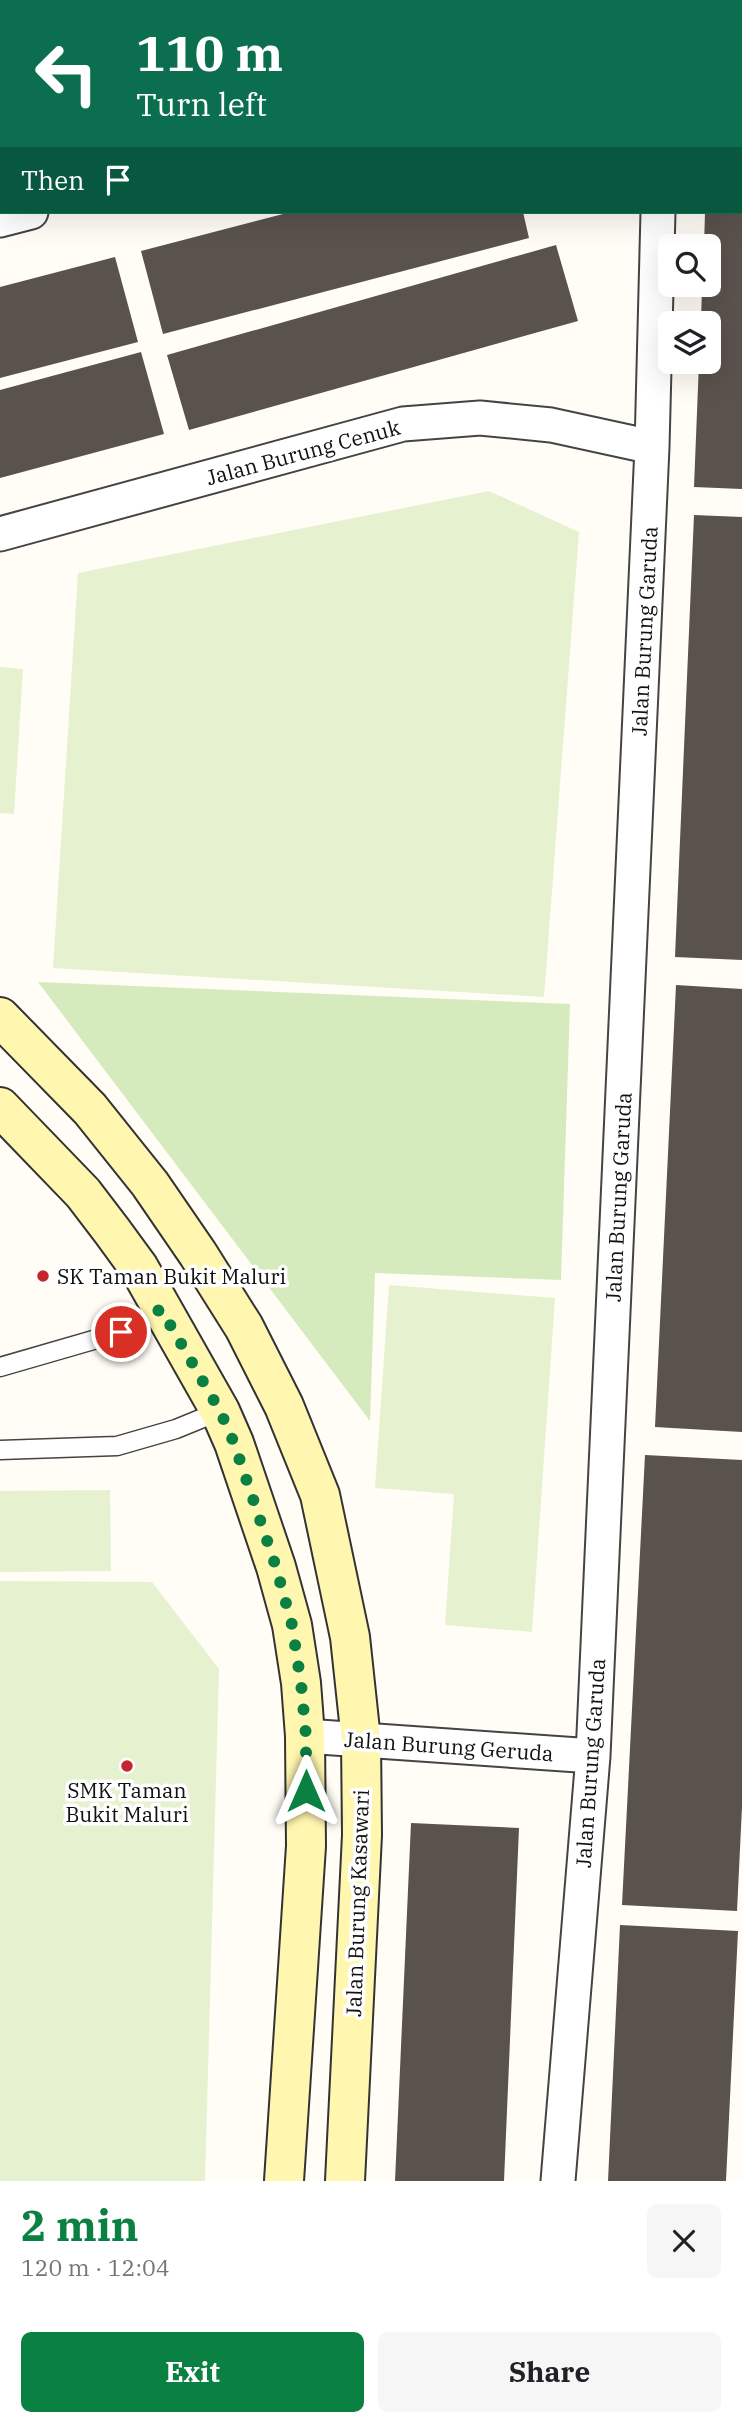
<!DOCTYPE html>
<html lang="en">
<head>
<meta charset="utf-8">
<style>
	:root { --surface:#fff; --page:#f6f6f6; --text:#202124; --muted:#757577; --accent:#0b8043 }
	body { margin:0; font-family:"IBM Plex Serif",serif; background:var(--page); color:var(--text); height:100vh; display:flex; flex-direction:column; font-size:26px; white-space:nowrap }
	* { box-sizing:border-box; margin:0 }
	p { font-size:23px; color:var(--muted) }
	.icon { flex:none; width:38px; height:38px; fill:none; stroke:currentColor; stroke-width:2; stroke-linecap:round; stroke-linejoin:round }
	.map { position:relative; height:2181px; overflow:hidden }
	.details { display:flex; flex-direction:column; background:var(--surface); flex:1 }
	.details>* { flex:none }
	.hud { position:absolute; left:0px; top:0px; width:742px; height:214px; box-shadow:0 7px 28px #0002; background:#0b6e4f; color:#fff; overflow:hidden }
	.controls { position:absolute; left:658px; top:234px; display:grid; gap:14px }
	.controls a { display:grid; place-items:center; width:63px; height:63px; border-radius:10px; background:var(--surface); box-shadow:0 7px 28px #0002; font-size:35px }
	.pin { position:absolute; display:grid; place-items:center; width:60px; height:60px; color:#fff; margin:-30px; border:4px solid #fff; border-radius:50%; box-shadow:0 2px 7px #0007 }
	.me { position:absolute; width:77px; margin:-38px; rotate:0deg; stroke-linejoin:round; filter:drop-shadow(0 0 5px #0008) }
	.turn { display:flex; align-items:center; gap:24px; height:147px; padding:0 21px; font-size:32px }
	.turn .icon { width:91px; height:91px; stroke-width:2.5 }
	.turn b { display:block; font-size:49px; line-height:60px }
	.then { display:flex; align-items:center; height:66px; padding:0 21px; background:#0003; gap:14px; font-size:26px }
	.round { display:grid; place-items:center; flex:none; width:74px; height:74px; border-radius:10px; background:var(--page) }
	.overview { display:flex; align-items:center; justify-content:space-between; height:119px; padding:0 21px }
	h1 { font-size:42px; font-weight:700; line-height:52px; color:var(--accent) }
	.action { display:flex; gap:14px; margin-top:auto; padding:14px 21px }
	.action a { flex:1; height:80px; border-radius:10px; background:var(--accent); color:#fff; font-size:28px; font-weight:700; line-height:80px; text-align:center }
	.action a+a { background:var(--page); color:var(--text) }
	.map>svg:first-child { display:block }
	.green { fill:#d5ebbd }
	.pitch { fill:#e6f2cf }
	.building { fill:#5a524d }
	.lines { fill:none; stroke-linecap:round; stroke-linejoin:round }
	.lane-casing { stroke:#444; stroke-width:21 }
	.street-casing { stroke:#444; stroke-width:37 }
	.secondary-casing { stroke:#333; stroke-width:42 }
	.lane { stroke:#fff; stroke-width:18 }
	.street { stroke:#fff; stroke-width:33 }
	.secondary { stroke:#fff6b0; stroke-width:38 }
	.route { stroke:#0b8043; stroke-width:12; stroke-dasharray:0 21.6 }
	.poi-dot { fill:#c4262e; stroke:#fff; stroke-width:2.5 }
	.labels { text-anchor:middle; dominant-baseline:central; stroke-width:7; stroke-linejoin:round; paint-order:stroke }
	.street-label { font-size:21px; fill:#111; stroke:#fff }
	.poi-label { font-size:21px; fill:#111; stroke:#fff; text-anchor:start }
</style>
</head>
<body>
<div class="map">
<svg width="742" height="2181" viewBox="0 0 742 2181">
	<rect width="100%" height="100%" fill="#fffdf5"/>
	<!-- green -->
	<path class="green" d="M38 982 570 1004 561 1280 375 1273 370 1421Z"/>
	<!-- pitch -->
	<path class="pitch" d="M489 491 579 532 544 997 53 968 78 573Z
		M0 667 23 669 14 814 0 813Z
		M389 1285 555 1298 532 1632 445 1625 454 1494 375 1488Z
		M110 1490 111 1571 0 1572V1491Z
		M0 1581 152 1582 219 1669 205 2181H0Z"/>
	<!-- building -->
	<path class="building" d="M291 212H523L529 238 163 334 141 251Z
		M705 212H742V489L694 487 699 362H709V324H701L702 285H709V247H704Z
		M556 245 578 321 189 430 167 355Z
		M115 257 138 342 0 378V287Z
		M141 352 164 434 0 478V390Z
		M694 515 742 517V960L675 957Z
		M676 985 742 989V1432L655 1427Z
		M645 1455 742 1460V1807L737 1911 622 1905Z
		M411 1823 519 1828 504 2181H395Z
		M620 1925 738 1931 726 2181H608Z"/>
	<g class="lines">
		<defs>
			<path id="lane" d="M0 1367 121 1332 161 1309
				M0 1450 117 1446 176 1429 220 1411"/>
			<path id="street" d="M652 0V2
				M0 220 31 212
				M0 534 403 424 480 418 551 425 652 447
				M305 1736 593 1756
				M558 2181 593 1756 652 447 658 212"/>
			<path id="secondary" d="M0 1017 90 1109 150 1184 198 1254 244 1327 284 1406 320 1495 350 1637 361 1740 362 1835 345 2181
				M0 1107 83 1193 112 1231 139 1268 220 1411 234 1443 276 1567 292 1625 301 1683 305 1736 306 1846 284 2181"/>
		</defs>
		<!-- lane casing -->
		<use href="#lane" class="lane-casing"/>
		<!-- street casing -->
		<use href="#street" class="street-casing"/>
		<!-- secondary casing -->
		<use href="#secondary" class="secondary-casing"/>
		<!-- lane -->
		<use href="#lane" class="lane"/>
		<!-- street -->
		<use href="#street" class="street"/>
		<!-- secondary -->
		<use href="#secondary" class="secondary"/>
	</g>
	<g class="lines">
		<!-- route -->
		<path class="route" d="M121 1332 161 1309 220 1411 234 1443 276 1567 292 1625 301 1683 306 1736V1791"/>
	</g>
	<!-- markers -->
	<g class="poi-dot">
		<circle cx="43" cy="1276" r="7"/>
		<circle cx="127" cy="1766" r="7"/>
	</g>
	<g class="labels">
		<!-- street labels -->
		<g class="street-label">
			<text transform="translate(303 452) rotate(-15)">Jalan Burung Cenuk</text>
			<text transform="translate(644 631) rotate(-87)">Jalan Burung Garuda</text>
			<text transform="translate(618 1197) rotate(-87)">Jalan Burung Garuda</text>
			<text transform="translate(449 1746) rotate(4)">Jalan Burung Geruda</text>
			<text transform="translate(590 1763) rotate(-86)">Jalan Burung Garuda</text>
			<text transform="translate(357 1903) rotate(-88)">Jalan Burung Kasawari</text>
		</g>
		<!-- poi labels -->
		<g class="poi-label">
			<text x="57" y="1276">SK Taman Bukit Maluri</text>
			<text x="127" y="1790" text-anchor="middle">SMK Taman<tspan x="127" dy="24">Bukit Maluri</tspan></text>
		</g>
	</g>
</svg>
<div class="controls">
<a><svg class="icon" aria-label="search" viewBox="0 0 24 24"><circle cx="10" cy="10" r="6"/><path d="M15 15l6 6"/></svg></a>
<a><svg class="icon" aria-label="layers" viewBox="0 0 24 24"><path d="M12 4l9 5-9 5-9-5zM3 14l9 5 9-5"/></svg></a>
</div>
<div class="pin" style="left:121px;top:1332px;background:#d93025"><svg class="icon" aria-label="arrive" viewBox="0 0 24 24"><path d="M6 21V4h12l-3 4 3 4H6"/></svg></div>
<svg class="me" style="left:306px;top:1791px" viewBox="-20 -20 40 40"><path d="M0-17L14 15 0 8-14 15z" fill="#0b8043" stroke="#fff" stroke-width="4"/></svg>
<div class="hud">
<div class="turn"><svg class="icon" aria-label="left" viewBox="0 0 24 24"><path d="M17 20v-9H6M10 6l-5 5 5 5"/></svg><div><b>110 m</b>Turn left</div></div>
<div class="then">Then<svg class="icon" aria-label="arrive" viewBox="0 0 24 24"><path d="M6 21V4h12l-3 4 3 4H6"/></svg></div>
</div>
</div>
<section class="details">
<div class="overview"><div><h1>2 min</h1><p>120 m · 12:04</p></div><a class="round"><svg class="icon" aria-label="close" viewBox="0 0 24 24"><path d="M6 6l12 12M18 6L6 18"/></svg></a></div>
<div class="action"><a>Exit</a><a>Share</a></div>
</section>
</body>
</html>
